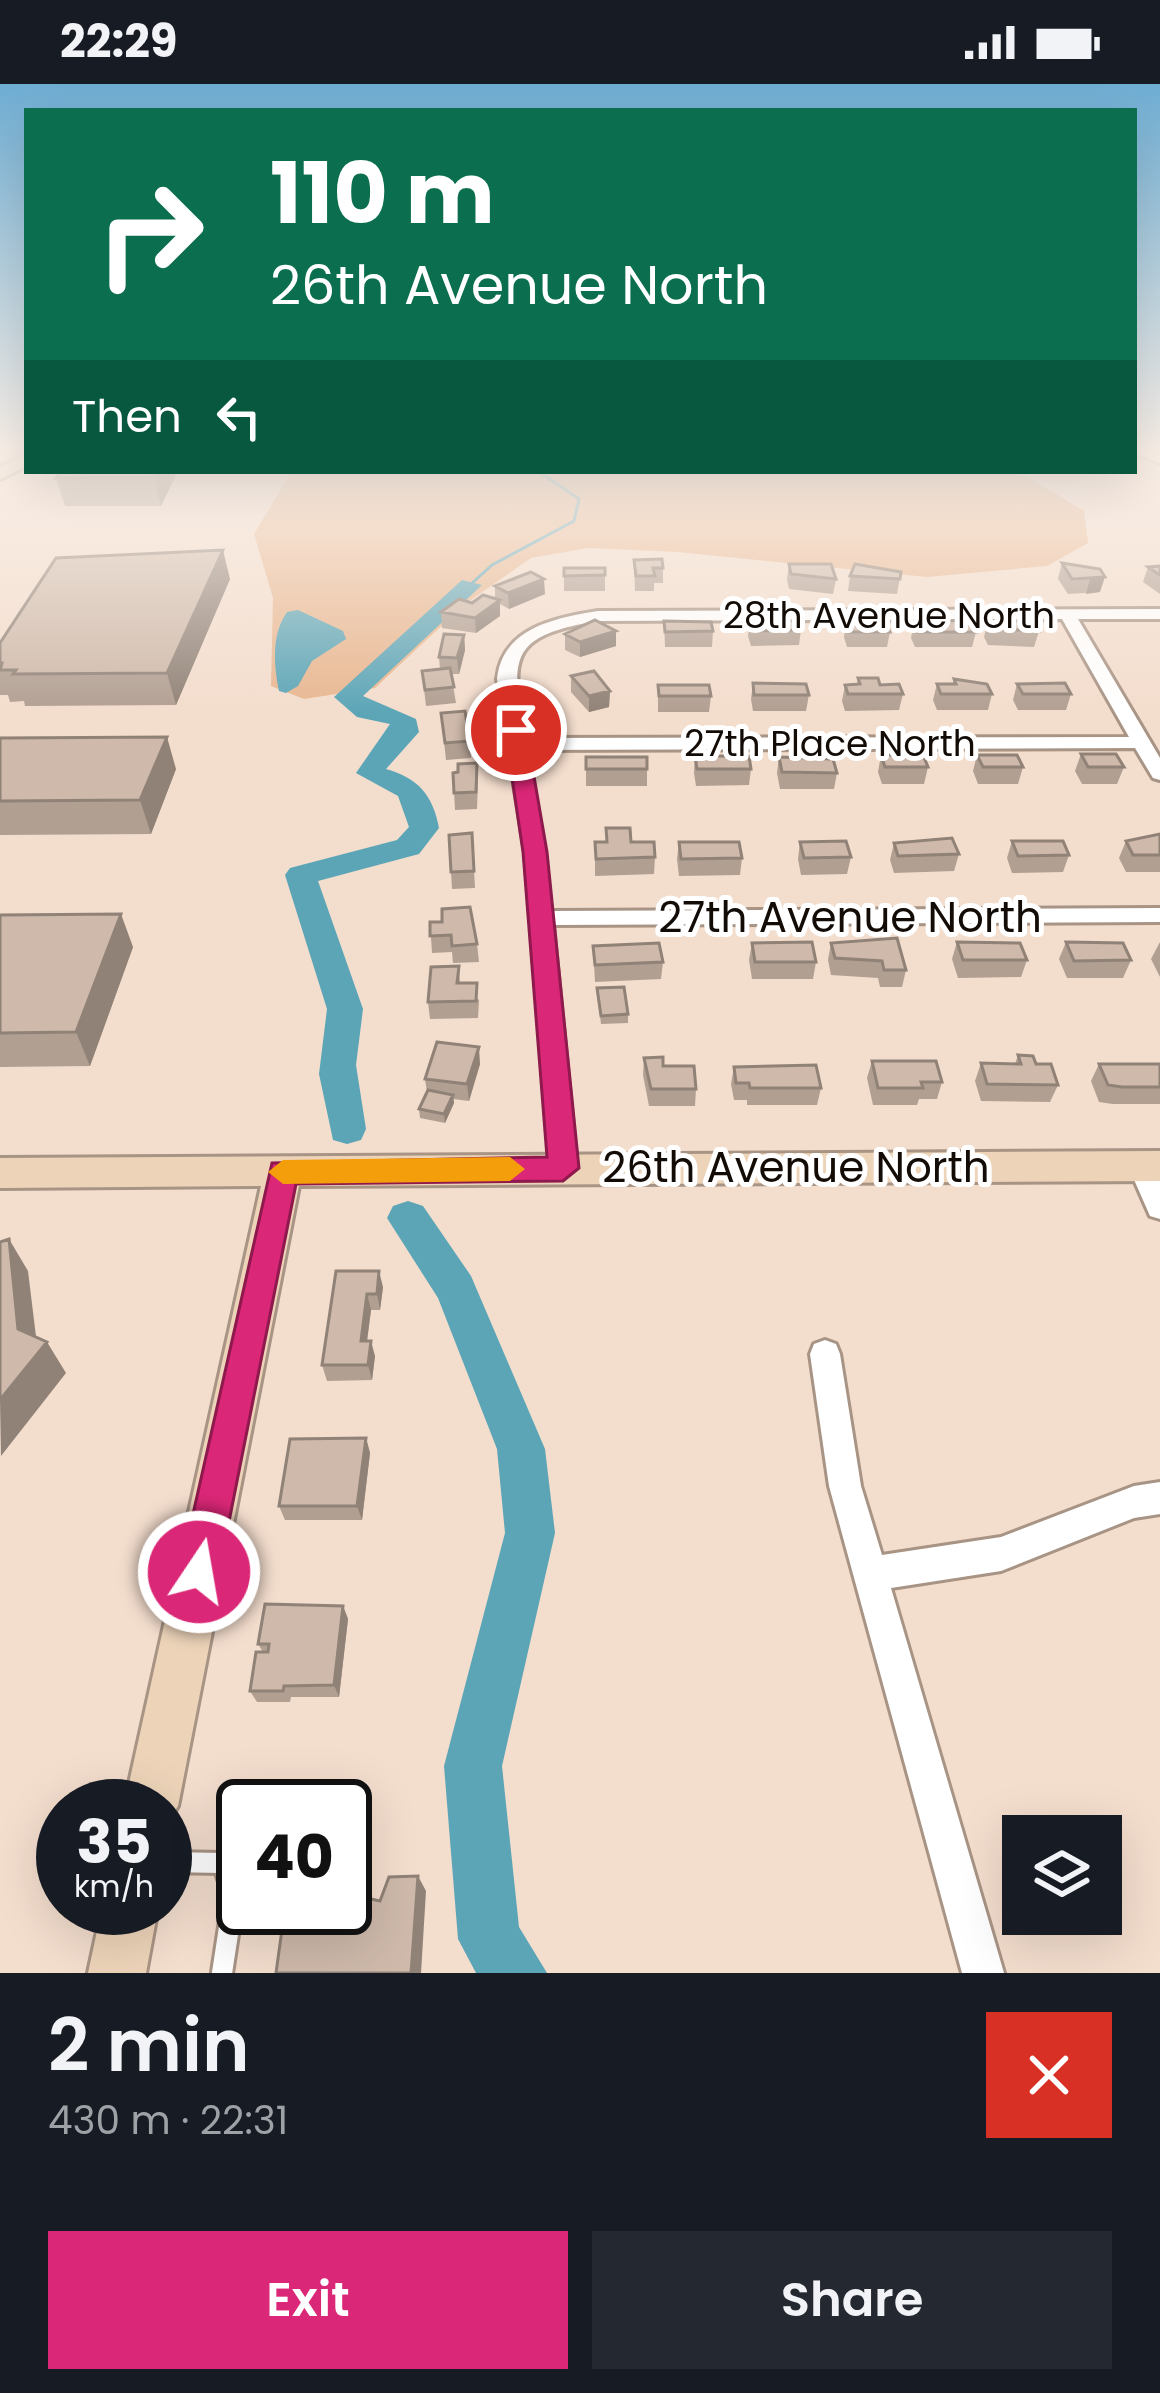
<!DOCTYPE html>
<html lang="en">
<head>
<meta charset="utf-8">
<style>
	:root { --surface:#171b24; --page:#242831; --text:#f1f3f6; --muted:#9ea1a6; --accent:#db2777 }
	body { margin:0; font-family:Poppins,sans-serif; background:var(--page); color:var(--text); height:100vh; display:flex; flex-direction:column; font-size:45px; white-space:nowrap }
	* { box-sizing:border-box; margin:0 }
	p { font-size:39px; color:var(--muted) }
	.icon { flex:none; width:66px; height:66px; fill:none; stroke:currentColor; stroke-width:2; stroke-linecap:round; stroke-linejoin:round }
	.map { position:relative; height:1889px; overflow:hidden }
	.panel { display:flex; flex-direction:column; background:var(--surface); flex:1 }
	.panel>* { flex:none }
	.banner { position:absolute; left:24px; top:24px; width:1113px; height:366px; border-radius:0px; box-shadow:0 12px 48px #0002; background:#0b6e4f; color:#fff; overflow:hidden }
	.fabs { position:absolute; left:1002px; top:1731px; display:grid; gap:24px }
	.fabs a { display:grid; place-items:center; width:120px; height:120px; border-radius:0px; background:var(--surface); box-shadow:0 12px 48px #0002; font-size:60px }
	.speed { position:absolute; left:36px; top:1695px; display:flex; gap:24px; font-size:60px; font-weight:700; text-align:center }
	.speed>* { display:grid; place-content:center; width:156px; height:156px; border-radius:50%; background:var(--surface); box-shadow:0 12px 48px #0002; line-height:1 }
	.speed small { font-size:30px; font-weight:400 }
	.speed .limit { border:6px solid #111; border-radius:18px; background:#fff; color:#111 }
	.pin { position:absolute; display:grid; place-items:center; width:102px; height:102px; color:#fff; margin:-51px; border:6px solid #fff; border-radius:50%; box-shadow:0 3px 12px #0007 }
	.me { position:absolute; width:132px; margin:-66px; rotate:12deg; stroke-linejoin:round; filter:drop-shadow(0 0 9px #0008) }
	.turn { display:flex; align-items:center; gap:42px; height:252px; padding:0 48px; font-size:54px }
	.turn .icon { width:156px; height:156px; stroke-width:2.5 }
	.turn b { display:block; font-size:84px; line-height:102px }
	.then { display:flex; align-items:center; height:114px; padding:0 48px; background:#0003; gap:24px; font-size:45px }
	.round { display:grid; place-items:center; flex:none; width:126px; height:126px; border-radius:0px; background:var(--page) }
	.summary { display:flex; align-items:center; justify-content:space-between; height:204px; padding:0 48px }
	h1 { font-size:72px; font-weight:600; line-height:90px }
	.button { display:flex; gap:24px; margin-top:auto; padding:24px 48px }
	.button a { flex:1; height:138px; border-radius:0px; background:var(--accent); color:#fff; font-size:48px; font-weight:600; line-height:138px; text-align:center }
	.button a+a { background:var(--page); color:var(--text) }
	.status { display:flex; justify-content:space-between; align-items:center; height:84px; padding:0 60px; background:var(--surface); direction:ltr }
	.status svg { height:33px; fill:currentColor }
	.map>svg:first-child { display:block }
	.green { fill:#e8b791 }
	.water { fill:#5ba5b7 }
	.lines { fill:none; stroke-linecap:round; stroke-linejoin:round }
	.stream { stroke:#5ba5b7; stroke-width:3 }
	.river { fill:#5ba5b7; fill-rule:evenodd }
	.lane-casing { stroke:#a89485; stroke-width:26 }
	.street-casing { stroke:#a89485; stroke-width:6 }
	.secondary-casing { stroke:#a89485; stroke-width:6 }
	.lane { stroke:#fff; stroke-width:20 }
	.street { fill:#fff; fill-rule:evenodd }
	.secondary { fill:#edd4b9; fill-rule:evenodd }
	.wall { fill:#b19f92 }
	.shaded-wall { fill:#908277 }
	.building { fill:#ceb9aa; stroke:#908277; stroke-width:3 }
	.route { fill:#db2777; stroke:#8e194d; stroke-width:3 }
	.slow { fill:#f59e0b }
	.labels { text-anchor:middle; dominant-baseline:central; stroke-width:10; stroke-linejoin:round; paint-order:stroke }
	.far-street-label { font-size:36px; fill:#120b06; stroke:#fff }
	.street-label { font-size:42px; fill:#120b06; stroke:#fff }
</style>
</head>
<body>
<div class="status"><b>22:29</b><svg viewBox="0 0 49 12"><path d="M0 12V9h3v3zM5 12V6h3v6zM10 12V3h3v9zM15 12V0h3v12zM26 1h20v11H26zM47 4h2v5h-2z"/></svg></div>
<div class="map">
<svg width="1160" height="1889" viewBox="0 0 1160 1889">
	<rect width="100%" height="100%" fill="#f3ddcd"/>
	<!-- green -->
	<path class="green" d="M292 387H1005L1029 394 1084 427 1088 459 1047 482 927 493 678 468 588 464 531 474 465 520 375 604 304 615 271 602 273 514 254 450Z"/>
	<!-- water -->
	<path class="water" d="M298 526 343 547 346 555 312 577 298 602 286 609 279 607C274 581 271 551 287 528Z"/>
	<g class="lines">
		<!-- stream -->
		<path class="stream" d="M470 501 492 481 574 437 579 415 538 387"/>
		<!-- river -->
		<path class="river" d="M462 496 482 501 363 612 416 635 419 648 386 685C418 694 433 711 439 744L419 770 318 797 363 925 356 981 366 1045 361 1056 347 1060 333 1056 319 990 327 925 285 791 290 784 397 756 409 743 398 712 356 689 390 640 357 633 334 613Z
			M408 1117 423 1122 471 1192 545 1365 555 1449 502 1682 519 1843 547 1889H476L458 1855 444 1682 505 1449 497 1365 438 1214 387 1134 393 1122Z"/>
		<defs>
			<path id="lane" d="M165 1778 223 1779 234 1811 222 1889"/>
			<path id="street" d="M1134 366 1160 370V379L1134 369Z
				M1160 525V535H1078L1160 674V696L1153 694 1135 664 527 666 551 827 1160 824V838L553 841 577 1084 573 1092 564 1095 555 1092 551 1084 525 768 497 595C502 544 555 534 598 527ZM1062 535 1129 653 525 654C511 574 507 552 598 537Z
				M1141 1071 1150 1074 1160 1094V1135L1150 1132 1128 1082 1132 1074Z
				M825 1256 836 1260 840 1270 861 1402 882 1471 1001 1453 1134 1402 1160 1398V1430L1134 1434 1001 1487 891 1504 1004 1889H962L829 1402 810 1270 814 1260Z"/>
			<path id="secondary" d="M27 370V382L0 395V383Z
				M1160 1067V1097L299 1102 178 1722 165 1743V1722H124L261 1102 0 1104V1074Z
				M102 1824H158L146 1889H88Z"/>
		</defs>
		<!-- lane casing -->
		<use href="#lane" class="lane-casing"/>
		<!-- street casing -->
		<use href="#street" class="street-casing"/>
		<!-- secondary casing -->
		<use href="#secondary" class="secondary-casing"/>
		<!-- lane -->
		<use href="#lane" class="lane"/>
		<!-- street -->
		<use href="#street" class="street"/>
		<!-- secondary -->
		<use href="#secondary" class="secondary"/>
	</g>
	<!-- wall -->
	<path class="wall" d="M178 387 161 422H65L56 394Z
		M634 476 663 484V499H654V507H635Z
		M1062 479 1100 485V508L1068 510 1058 495Z
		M789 480 836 495 833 510 789 505 787 495Z
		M1160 482V510L1143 498 1148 483Z
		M564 484H605V507H564Z
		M901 488 897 510 848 507 850 492Z
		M230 495 176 621 25 622 24 617 10 618 8 611H0V559Z
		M495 502 545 510 509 525 500 520V532L476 549 442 544 441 528 495 515Z
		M750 536 801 546 799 561 751 562 748 552Z
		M664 537 713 547 712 563H665Z
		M988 537 1039 547 1034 563 988 561 984 553Z
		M846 538 890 548 887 563H847L844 553Z
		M914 538 976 548 972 563H915L911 554Z
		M565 550 616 562 580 573 565 566Z
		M464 551 465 566 459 590H451L456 619 426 622 422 587 440 585 439 573Z
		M571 592 610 607 609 623 589 628 571 608Z
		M858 594 903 610 899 626 845 627 842 617 845 601H857Z
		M954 595 992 610 988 626H937L933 616 937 600H953Z
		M753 599 809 611 806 627H753L751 615Z
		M1017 600 1071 610 1066 626H1018L1013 616Z
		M658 601 711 612 709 628H658Z
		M441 629 470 657 471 674 446 676Z
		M0 654 176 685 151 750 0 751Z
		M1081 670 1124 683 1117 700H1082L1075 687Z
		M881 671 928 683 924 700H882L878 688Z
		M977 671 1023 683 1018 700H978L973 687Z
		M695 672 751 685 749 701 696 702 694 689Z
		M586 673 647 685V702H586Z
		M779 673 837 689 834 705H780L777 689Z
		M458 688 478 695 477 725 455 726 453 689Z
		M606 744 655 773 654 790 595 792V758H606Z
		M472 749 475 804 452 805 451 788Z
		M1160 750V788H1126L1119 774 1126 757Z
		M1012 757 1069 771 1063 788 1012 789 1007 774Z
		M679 758 742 774 740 791 679 792 677 775Z
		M800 758 851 773 847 790 801 791 798 775Z
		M894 759 959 770 954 787 894 789 890 776Z
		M0 831 133 863 90 982 0 983Z
		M430 838 477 860 479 878 453 879 452 868 432 869Z
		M957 858 1027 876 1021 893 958 894 952 875Z
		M1066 858 1131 876 1123 894H1067L1059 875Z
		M1160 858V893L1151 875Z
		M752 859 816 878 813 895H752L749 876Z
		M831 859 906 886 902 903H880L878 894 831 891 828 876Z
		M593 862 663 878 661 895 595 898Z
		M459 882 460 899 479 916 478 934 430 935 428 918Z
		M597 904 628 930V939L601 940Z
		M1018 971 1036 980 1058 1001 1050 1018 981 1017 975 997 981 979 1015 980Z
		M644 974 663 982 696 1005 695 1022H649L643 991Z
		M872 977 942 998 937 1015H919L917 1021H873L867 994Z
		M480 980 469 1017 453 1015 454 1019 445 1039 420 1034 419 1025 427 1008 425 995Z
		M1099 980H1160V1020H1113L1099 1018 1091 997Z
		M734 983 821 1004 817 1021H747V1016H734L731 1000Z
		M336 1187 383 1203 380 1226H371L367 1257 375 1272 372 1296 327 1297 322 1281Z
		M366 1354 370 1369 362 1436H285L279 1422Z
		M343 1522 348 1535 339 1613H291L290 1618H257L250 1607 263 1568 258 1560Z"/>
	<!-- shaded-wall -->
	<path class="shaded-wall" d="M157 387H178L161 422 154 393Z
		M223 466 230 495 176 621 167 589Z
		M1105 493 1100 508 1086 510 1090 495Z
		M544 495 545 510 509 525 508 509Z
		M500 516V532L476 549 475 534Z
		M616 547V562L580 573V558Z
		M464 551 465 566 459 590 457 574Z
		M610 607 609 623 589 628V612Z
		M167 653 176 685 151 750 140 716Z
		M121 830 133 863 90 982 76 948Z
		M479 963 480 980 469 1017 467 1000Z
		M453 1011 454 1019 445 1039 444 1030Z
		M9 1155 28 1187 38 1269 47 1258 66 1289 1 1372 0 1316 18 1245Z
		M379 1187 383 1203 380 1226 377 1210Z
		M367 1210 371 1226 365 1272 361 1257Z
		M371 1257 375 1272 372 1296 368 1281Z
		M366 1354 370 1369 362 1436 357 1422Z
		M343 1522 348 1535 339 1613 334 1601Z
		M418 1792 426 1807 421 1889H411Z"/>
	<!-- building -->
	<path class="building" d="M61 387H157L154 393 56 394Z
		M223 466 167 589 13 590 16 586H0L2 579H0V559L56 474Z
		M662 475 663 484H653L655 492H636L634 476Z
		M1062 479 1100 485 1105 493 1072 495Z
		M789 480H831L836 495 791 490Z
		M855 480 901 488 900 495 850 492Z
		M1160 482V491L1148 483Z
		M564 484H605V491L564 492Z
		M531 488 544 495 508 509 495 502Z
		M483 511 500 516 475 534 441 528 459 515 472 519Z
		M595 536 616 547 580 558 565 550Z
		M750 536 799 537 801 546 752 547Z
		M971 536 976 548H918L914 538Z
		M664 537 711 538 713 547 665 548Z
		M988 537H1033L1039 547 992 545Z
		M846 538H886L890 548H849Z
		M444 550 464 551 457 574 439 573Z
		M450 584 454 603 425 606 422 587Z
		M594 587 610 607 589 612 571 592Z
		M858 594H878L880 601 899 600 903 610H848L845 601 860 600Z
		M954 595 987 600 992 610H941L937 600H956Z
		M753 599 806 600 809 611H754Z
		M1065 599 1071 610H1023L1017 600Z
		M658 601H709L711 612H659Z
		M465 627 470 657 445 659 441 629Z
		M167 653 140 716 0 717V654Z
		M1081 670H1116L1124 683H1088Z
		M881 671H923L928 683H885Z
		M977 671H1017L1023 683H983Z
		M695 672H749L751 685H697Z
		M586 673H647V685H586Z
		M779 673 833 675 837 689 782 688Z
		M477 679 476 708 454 709 453 689 458 688V680Z
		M606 744H630L631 758H654L655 773 596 775 595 758H607Z
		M472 749 474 787 451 788 449 751Z
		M1160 750V771H1133L1126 757Z
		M952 754 959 770 898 772 894 759Z
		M846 757 851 773 804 774 800 758Z
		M1012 757H1063L1069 771 1018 772Z
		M679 758H739L742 774 681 775Z
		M470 823 477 860 452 862 451 851 430 852V838H442V825Z
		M121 830 76 948 0 949V831Z
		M897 854 906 886H884L882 877 835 874 831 859Z
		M812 858 816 878H755L752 859Z
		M957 858 1020 859 1027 876H963Z
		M1066 858 1123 859 1131 876 1074 877Z
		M659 859 663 878 595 881 593 862Z
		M459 882 457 899H477L476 917 428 918 431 883Z
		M624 903 628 930 601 932 597 904Z
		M437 958 479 963 467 1000 425 995Z
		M1018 971 1033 972 1036 980H1051L1058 1001 987 1000 981 979 1021 980Z
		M663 973V982H694L696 1005H651L644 974Z
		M872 977H936L942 998H921L923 1004H878Z
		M1099 980H1160V1003H1122L1108 1001Z
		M816 981 821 1004H750L749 999H736L734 983Z
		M428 1006 453 1011 444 1030 419 1025Z
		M9 1155 18 1245 47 1258 0 1316V1158Z
		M336 1187H379L377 1210H367L361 1257H371L368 1281H322Z
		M366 1354 357 1422H279L290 1355Z
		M265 1520 343 1522 334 1601 284 1602 283 1607H250L256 1568H268L269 1560H258Z
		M418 1792 411 1889H276L285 1824H345V1809L380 1817 389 1793Z"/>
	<!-- sky -->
	<linearGradient id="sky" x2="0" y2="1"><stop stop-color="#6faed4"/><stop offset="0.58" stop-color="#faf0e8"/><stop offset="1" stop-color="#faf0e8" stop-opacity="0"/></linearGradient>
	<rect width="1160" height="631" fill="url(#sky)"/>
	<!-- route -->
	<path class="route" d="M516 639 526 646 547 768 579 1084 563 1097 296 1100 219 1488 213 1502 199 1508 185 1502 180 1488 272 1079 547 1073 523 768 505 646Z"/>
	<!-- slow -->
	<path class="slow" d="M510 1073 525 1085 510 1097 283 1100 268 1088 283 1076Z"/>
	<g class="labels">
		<!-- far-street labels -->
		<g class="far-street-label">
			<text x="889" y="531">28th Avenue North</text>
			<text x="830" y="659">27th Place North</text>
		</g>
		<!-- street labels -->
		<g class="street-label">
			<text x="850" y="833">27th Avenue North</text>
			<text x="796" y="1083">26th Avenue North</text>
		</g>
	</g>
</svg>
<div class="fabs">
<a><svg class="icon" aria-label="layers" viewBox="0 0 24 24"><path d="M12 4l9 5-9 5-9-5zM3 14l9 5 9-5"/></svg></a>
</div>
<div class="speed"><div>35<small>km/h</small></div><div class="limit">40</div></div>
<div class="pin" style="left:516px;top:646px;background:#d93025"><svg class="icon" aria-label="arrive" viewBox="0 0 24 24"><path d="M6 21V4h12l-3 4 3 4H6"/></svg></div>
<svg class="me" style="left:199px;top:1488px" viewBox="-20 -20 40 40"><circle r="17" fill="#db2777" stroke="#fff" stroke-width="3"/><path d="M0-11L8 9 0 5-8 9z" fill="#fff"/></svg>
<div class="banner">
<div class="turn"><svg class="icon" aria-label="right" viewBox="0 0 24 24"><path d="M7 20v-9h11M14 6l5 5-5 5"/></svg><div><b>110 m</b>26th Avenue North</div></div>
<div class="then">Then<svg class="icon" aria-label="left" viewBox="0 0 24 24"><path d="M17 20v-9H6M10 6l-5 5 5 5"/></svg></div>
</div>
</div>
<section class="panel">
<div class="summary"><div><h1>2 min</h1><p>430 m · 22:31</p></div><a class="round" style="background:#d93025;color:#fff"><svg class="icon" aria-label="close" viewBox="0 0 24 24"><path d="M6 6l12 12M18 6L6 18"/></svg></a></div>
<div class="button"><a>Exit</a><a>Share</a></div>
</section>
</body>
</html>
